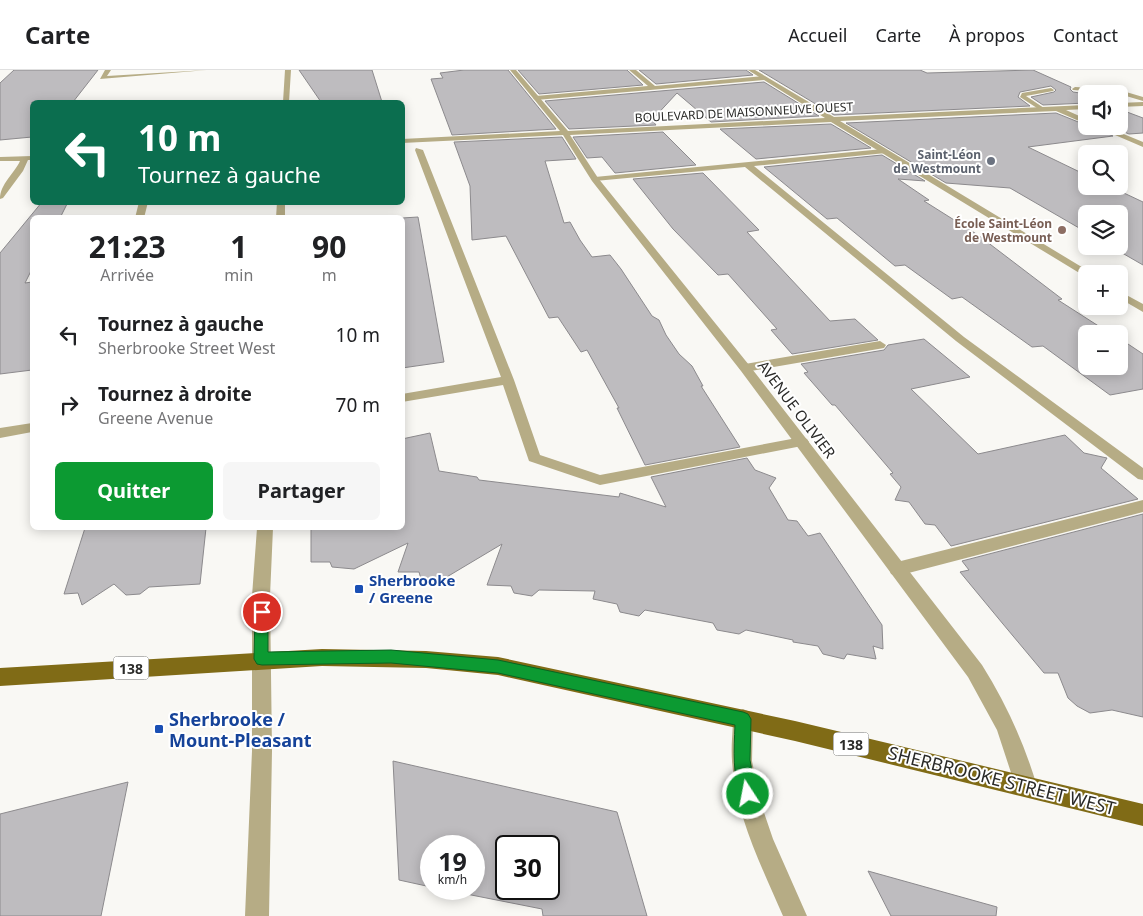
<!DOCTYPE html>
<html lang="fr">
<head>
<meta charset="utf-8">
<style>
	:root { --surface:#fff; --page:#f6f6f6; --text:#202124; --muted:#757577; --line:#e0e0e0; --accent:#0c9a32 }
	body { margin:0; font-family:"Noto Sans",sans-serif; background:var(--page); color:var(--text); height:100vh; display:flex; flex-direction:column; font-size:19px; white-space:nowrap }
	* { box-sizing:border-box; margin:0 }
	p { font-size:16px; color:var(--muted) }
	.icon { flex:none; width:28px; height:28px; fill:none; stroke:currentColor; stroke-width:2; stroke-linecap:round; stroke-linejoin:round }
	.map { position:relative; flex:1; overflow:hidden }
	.sheet { position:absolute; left:30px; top:145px; width:375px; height:315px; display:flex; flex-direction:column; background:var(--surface); border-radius:8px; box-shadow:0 2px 12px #0003 }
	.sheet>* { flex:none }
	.guide { position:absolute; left:30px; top:30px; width:375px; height:105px; border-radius:8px; box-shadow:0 2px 12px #0003; background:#0b6e4f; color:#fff; overflow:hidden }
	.controls { position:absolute; left:1078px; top:15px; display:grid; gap:10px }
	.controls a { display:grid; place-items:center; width:50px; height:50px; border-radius:8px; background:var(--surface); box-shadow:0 2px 12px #0003; font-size:25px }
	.speed { position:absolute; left:420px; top:765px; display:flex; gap:10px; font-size:25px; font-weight:700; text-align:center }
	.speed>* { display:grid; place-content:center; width:65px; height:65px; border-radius:50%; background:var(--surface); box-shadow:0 2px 12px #0003; line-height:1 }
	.speed small { font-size:12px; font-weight:400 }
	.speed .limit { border:2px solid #111; border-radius:8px; background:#fff; color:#111 }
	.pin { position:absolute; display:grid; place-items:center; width:42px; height:42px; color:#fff; margin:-21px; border:2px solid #fff; border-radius:50%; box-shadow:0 1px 5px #0007 }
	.me { position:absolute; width:55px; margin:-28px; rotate:349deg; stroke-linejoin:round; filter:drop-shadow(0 0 4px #0008) }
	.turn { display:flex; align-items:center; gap:18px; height:105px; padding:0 25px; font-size:22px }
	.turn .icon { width:65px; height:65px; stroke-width:2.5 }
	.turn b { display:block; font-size:35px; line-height:42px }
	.eta { display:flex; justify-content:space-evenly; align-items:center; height:85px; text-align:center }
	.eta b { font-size:30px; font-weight:700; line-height:35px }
	.cta { display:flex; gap:10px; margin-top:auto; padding:10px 25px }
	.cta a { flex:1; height:58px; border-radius:8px; background:var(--accent); color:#fff; font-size:20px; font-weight:700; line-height:58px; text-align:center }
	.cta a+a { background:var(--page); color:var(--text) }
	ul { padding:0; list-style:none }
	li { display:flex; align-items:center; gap:15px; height:70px; padding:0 25px }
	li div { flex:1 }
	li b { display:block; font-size:19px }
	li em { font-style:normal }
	header { display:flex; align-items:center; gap:30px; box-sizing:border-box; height:70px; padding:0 25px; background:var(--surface); border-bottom:1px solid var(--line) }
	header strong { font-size:24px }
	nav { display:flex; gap:28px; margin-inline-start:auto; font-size:18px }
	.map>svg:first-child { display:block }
	.building { fill:#bebcbf; stroke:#8c8a8d; fill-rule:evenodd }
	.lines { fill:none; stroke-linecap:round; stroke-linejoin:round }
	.lane { fill:#b6ac85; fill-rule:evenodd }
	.street { fill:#b6ac85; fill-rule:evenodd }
	.primary { fill:#806b16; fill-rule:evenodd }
	.route { fill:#0c9a32; stroke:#086420 }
	.worship-dot { fill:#6b7280; stroke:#fff; stroke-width:2 }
	.education-dot { fill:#8d6e63; stroke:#fff; stroke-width:2 }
	.transit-dot { fill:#1a4fb4; stroke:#fff; stroke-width:2 }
	.labels { text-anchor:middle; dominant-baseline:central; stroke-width:4; stroke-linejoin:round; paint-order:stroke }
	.far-street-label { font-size:12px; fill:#2b2b29; stroke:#fff }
	.far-worship-label { font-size:12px; font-weight:bold; fill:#5b616d; stroke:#fff; text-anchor:end }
	.far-education-label { font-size:12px; font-weight:bold; fill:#785e54; stroke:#fff; text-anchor:end }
	.shield { fill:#fff; stroke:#6b6b69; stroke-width:1 }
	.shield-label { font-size:14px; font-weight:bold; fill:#2b2b29 }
	.street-label { font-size:15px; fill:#2b2b29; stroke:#fff }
	.transit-label { font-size:15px; font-weight:bold; fill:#164399; stroke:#fff; text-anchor:start }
	.near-transit-label { font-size:18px; font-weight:bold; fill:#164399; stroke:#fff; text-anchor:start }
	.near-street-label { font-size:18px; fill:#2b2b29; stroke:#fff }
</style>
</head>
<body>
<header>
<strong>Carte</strong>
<nav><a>Accueil</a><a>Carte</a><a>À propos</a><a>Contact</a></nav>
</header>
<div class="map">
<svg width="1143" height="846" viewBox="0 0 1143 846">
	<rect width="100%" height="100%" fill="#f9f8f4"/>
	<!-- building -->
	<path class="building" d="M14 0H98L73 32H32V67L0 70V13Z
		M299 0H372L382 32H321Z
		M464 0H508L556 59 452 65 431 9 443 8 440 3Z
		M518 0H627L643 15 539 24Z
		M639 0H746L753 5 656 14Z
		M759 0H920L927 3 1033 0 1071 17 1070 19 1073 22 1087 24 1086 33 1043 35 1031 27 1054 22 1056 20 1051 16 1020 22 1018 27 1030 36 834 45Z
		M764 12 819 46 711 52 677 23 652 50 656 55 569 59 545 31Z
		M1119 39 1143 48V63L1129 64 1110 56H1119Z
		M1056 43 1113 66 1028 77 1086 105V116H1109L1143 132V195L1110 176H1119V144H1086V162L1010 118 946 113 846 53Z
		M831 54 871 78 756 89 720 59Z
		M663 62 696 95 615 103 602 87 587 88 573 67Z
		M562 67 576 89 545 91 564 153 570 152 580 170 592 187 610 185 621 199 652 246 659 250 666 265 679 284 692 296 703 316H701L740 377 645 395 617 338H619L587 280 581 282 558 247 549 248 506 166 472 170 470 116 454 72Z
		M882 85 925 111 898 109 929 130 924 131 978 165 1062 229 1058 230 1111 264H1086V296H1119V268L1143 284V319L1110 325 1043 276 1032 277 962 227 952 229 905 195 895 196 837 148 827 149 764 97Z
		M703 103 759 160 747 162 830 251 855 249 878 270 792 284 771 260 777 259 728 204 718 205 673 159 633 109Z
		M42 132H68L60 148H32V199L25 213 32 212V300L0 304V183Z
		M418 147 444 292 402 298V148Z
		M924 269 970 307 911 319 978 384 1065 365 1084 383 1107 388 1101 398 1138 429 951 476 935 455 925 454 909 432 895 430 901 417 890 404 893 403 835 335H832L804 303 808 302 801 294 884 280 888 275Z
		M430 363 439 401 477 407 479 410 619 427 620 423 666 437 651 407 747 388 755 400 776 408 769 418 788 450 797 451 808 466 820 463 882 555 883 579 873 576 876 589 847 584 844 589 823 584 818 576 793 572V570L746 560 739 564 717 560 713 553 645 540 639 546 620 542 617 534 593 529 595 521 539 520 532 526 514 523 511 516 487 515 502 474 440 511 421 509 419 502H398L408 473 354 499 332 497 330 492H311V458H402V369Z
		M1143 444V647L1112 640 1090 643 1077 636 1068 628 1058 603H1044L1003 554 960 502 969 500 962 491Z
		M85 458H206L200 514 149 517 140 524 126 525 114 514 82 535 78 523 64 524Z
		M393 691 617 742 647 846H543L542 839 441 819H474V776H431V817L399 810ZM506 776H549V819H506Z
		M128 712 101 846H0V744Z
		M868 801 997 837 996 846H891Z"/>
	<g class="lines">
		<!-- lane -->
		<path class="lane" d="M105 0H111L107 6 207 0 100 9Z
			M629 0H636L655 16 764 6 767 8 764 10 536 30 533 28 536 26 648 16Z
			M1075 17 1116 19 1143 27V31L1116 23 1073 20 1072 19Z
			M1051 18 1054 20 1053 21 1026 26 1044 38V40H1040L1020 27 1022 23Z
			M416 78 423 80 514 310 540 385 600 405 802 367 807 369 809 372 807 375 600 415 529 391 503 315 402 332V324L501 307 415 80Z
			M883 79 887 81 886 83 754 96 964 267 1143 398V410L1138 409 956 271 745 97 595 111 591 109 595 107Z
			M139 132H148L144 148H135Z
			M880 271 886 275 884 278 745 302 739 298 745 294Z
			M32 353V362L0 368V358Z
			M1143 430V442L897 506 891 504 889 499 891 494 897 492Z"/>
		<!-- street -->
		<path class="street" d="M285 0H291L289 32H283Z
			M510 0H516L568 61 825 48 748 0H755L834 47 1086 35V39L1066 40 1086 49V54L1056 41 840 51 1090 202 1091 204H1086V207L831 52 570 65 598 108 749 295 982 595C1006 633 1024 673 1037 716L1034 724 1026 727 1018 724 997 660 968 607 741 301 592 111 563 65 402 73V69L560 61Z
			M1143 32V36L1119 37V33Z
			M1094 56H1104L1143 72V77Z
			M32 86V90H28L23 101 3 128 0 129C0 114 14 104 20 91H0V87Z
			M277 132H285V148H276Z
			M1119 221 1143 234V242L1119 228Z
			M257 458H273L270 526 272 681 269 846H245L252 681V526Z
			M743 639 750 642 753 649 752 691 760 731 773 769 807 846H783C759 790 728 731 732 669 733 659 732 651 736 642Z"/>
		<!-- primary -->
		<path class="primary" d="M322 579 426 581 498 587 795 651 1143 734V756L795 671 498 605 426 598 322 596 0 616V598Z"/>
	</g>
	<!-- route -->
	<path class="route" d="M262 536 266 538 268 542V582L391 580 498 590 743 642 748 644 751 649 750 690 756 724 754 730 748 732 742 730C732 706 734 680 735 655L498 603 391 593 262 595 257 594 254 589 255 542 257 538Z"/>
	<!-- markers -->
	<circle class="worship-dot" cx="991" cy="91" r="5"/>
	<circle class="education-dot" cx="1062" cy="160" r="5"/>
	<g class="transit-dot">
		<rect x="354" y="514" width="10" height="10" rx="2.5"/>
		<rect x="154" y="654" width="10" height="10" rx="2.5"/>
	</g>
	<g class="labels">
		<!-- far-street labels -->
		<g class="far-street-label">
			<text transform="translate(744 42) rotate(-3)">BOULEVARD DE MAISONNEUVE OUEST</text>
		</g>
		<!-- far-worship labels -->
		<g class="far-worship-label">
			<text x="981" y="84">Saint-Léon<tspan x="981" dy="14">de Westmount</tspan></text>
		</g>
		<!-- far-education labels -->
		<g class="far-education-label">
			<text x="1052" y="153">École Saint-Léon<tspan x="1052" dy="14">de Westmount</tspan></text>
		</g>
		<!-- shield labels -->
		<g class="shield">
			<rect x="113.5" y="586.5" width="35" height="23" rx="4"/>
			<rect x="833.5" y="662.5" width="35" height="23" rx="4"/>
		</g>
		<g class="shield-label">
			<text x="131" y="598">138</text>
			<text x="851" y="674">138</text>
		</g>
		<!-- street labels -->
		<g class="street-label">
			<text transform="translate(797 339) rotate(53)">AVENUE OLIVIER</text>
		</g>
		<!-- transit labels -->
		<g class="transit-label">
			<text x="369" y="510">Sherbrooke<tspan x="369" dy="17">/ Greene</tspan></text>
		</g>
		<!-- near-transit labels -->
		<g class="near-transit-label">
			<text x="169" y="649">Sherbrooke /<tspan x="169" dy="21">Mount-Pleasant</tspan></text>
		</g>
		<!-- near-street labels -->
		<g class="near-street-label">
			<text transform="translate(1002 710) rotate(14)">SHERBROOKE STREET WEST</text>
		</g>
	</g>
</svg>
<div class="controls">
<a><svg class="icon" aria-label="sound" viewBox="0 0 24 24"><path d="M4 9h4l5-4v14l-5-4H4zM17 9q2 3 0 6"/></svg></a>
<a><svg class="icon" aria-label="search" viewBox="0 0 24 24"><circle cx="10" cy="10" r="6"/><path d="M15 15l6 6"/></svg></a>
<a><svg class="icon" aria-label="layers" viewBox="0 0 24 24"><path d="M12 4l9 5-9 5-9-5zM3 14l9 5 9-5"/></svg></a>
<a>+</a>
<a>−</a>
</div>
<div class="speed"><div>19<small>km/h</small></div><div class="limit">30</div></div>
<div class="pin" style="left:262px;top:542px;background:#d93025"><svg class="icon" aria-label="arrive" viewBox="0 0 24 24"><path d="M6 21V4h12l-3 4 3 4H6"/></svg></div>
<svg class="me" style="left:748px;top:724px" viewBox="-20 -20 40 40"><circle r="17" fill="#0c9a32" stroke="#fff" stroke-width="3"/><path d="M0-11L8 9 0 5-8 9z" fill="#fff"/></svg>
<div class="guide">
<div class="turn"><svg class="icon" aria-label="left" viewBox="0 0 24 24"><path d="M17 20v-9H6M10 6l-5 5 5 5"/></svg><div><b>10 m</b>Tournez à gauche</div></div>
</div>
<section class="sheet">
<div class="eta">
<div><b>21:23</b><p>Arrivée</p></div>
<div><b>1</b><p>min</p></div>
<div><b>90</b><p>m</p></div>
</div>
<ul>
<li><svg class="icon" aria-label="left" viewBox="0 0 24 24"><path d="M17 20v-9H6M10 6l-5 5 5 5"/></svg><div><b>Tournez à gauche</b><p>Sherbrooke Street West</p></div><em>10 m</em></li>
<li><svg class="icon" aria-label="right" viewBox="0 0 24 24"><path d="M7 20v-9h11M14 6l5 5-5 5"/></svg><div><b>Tournez à droite</b><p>Greene Avenue</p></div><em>70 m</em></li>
</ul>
<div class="cta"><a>Quitter</a><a>Partager</a></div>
</section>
</div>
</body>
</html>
